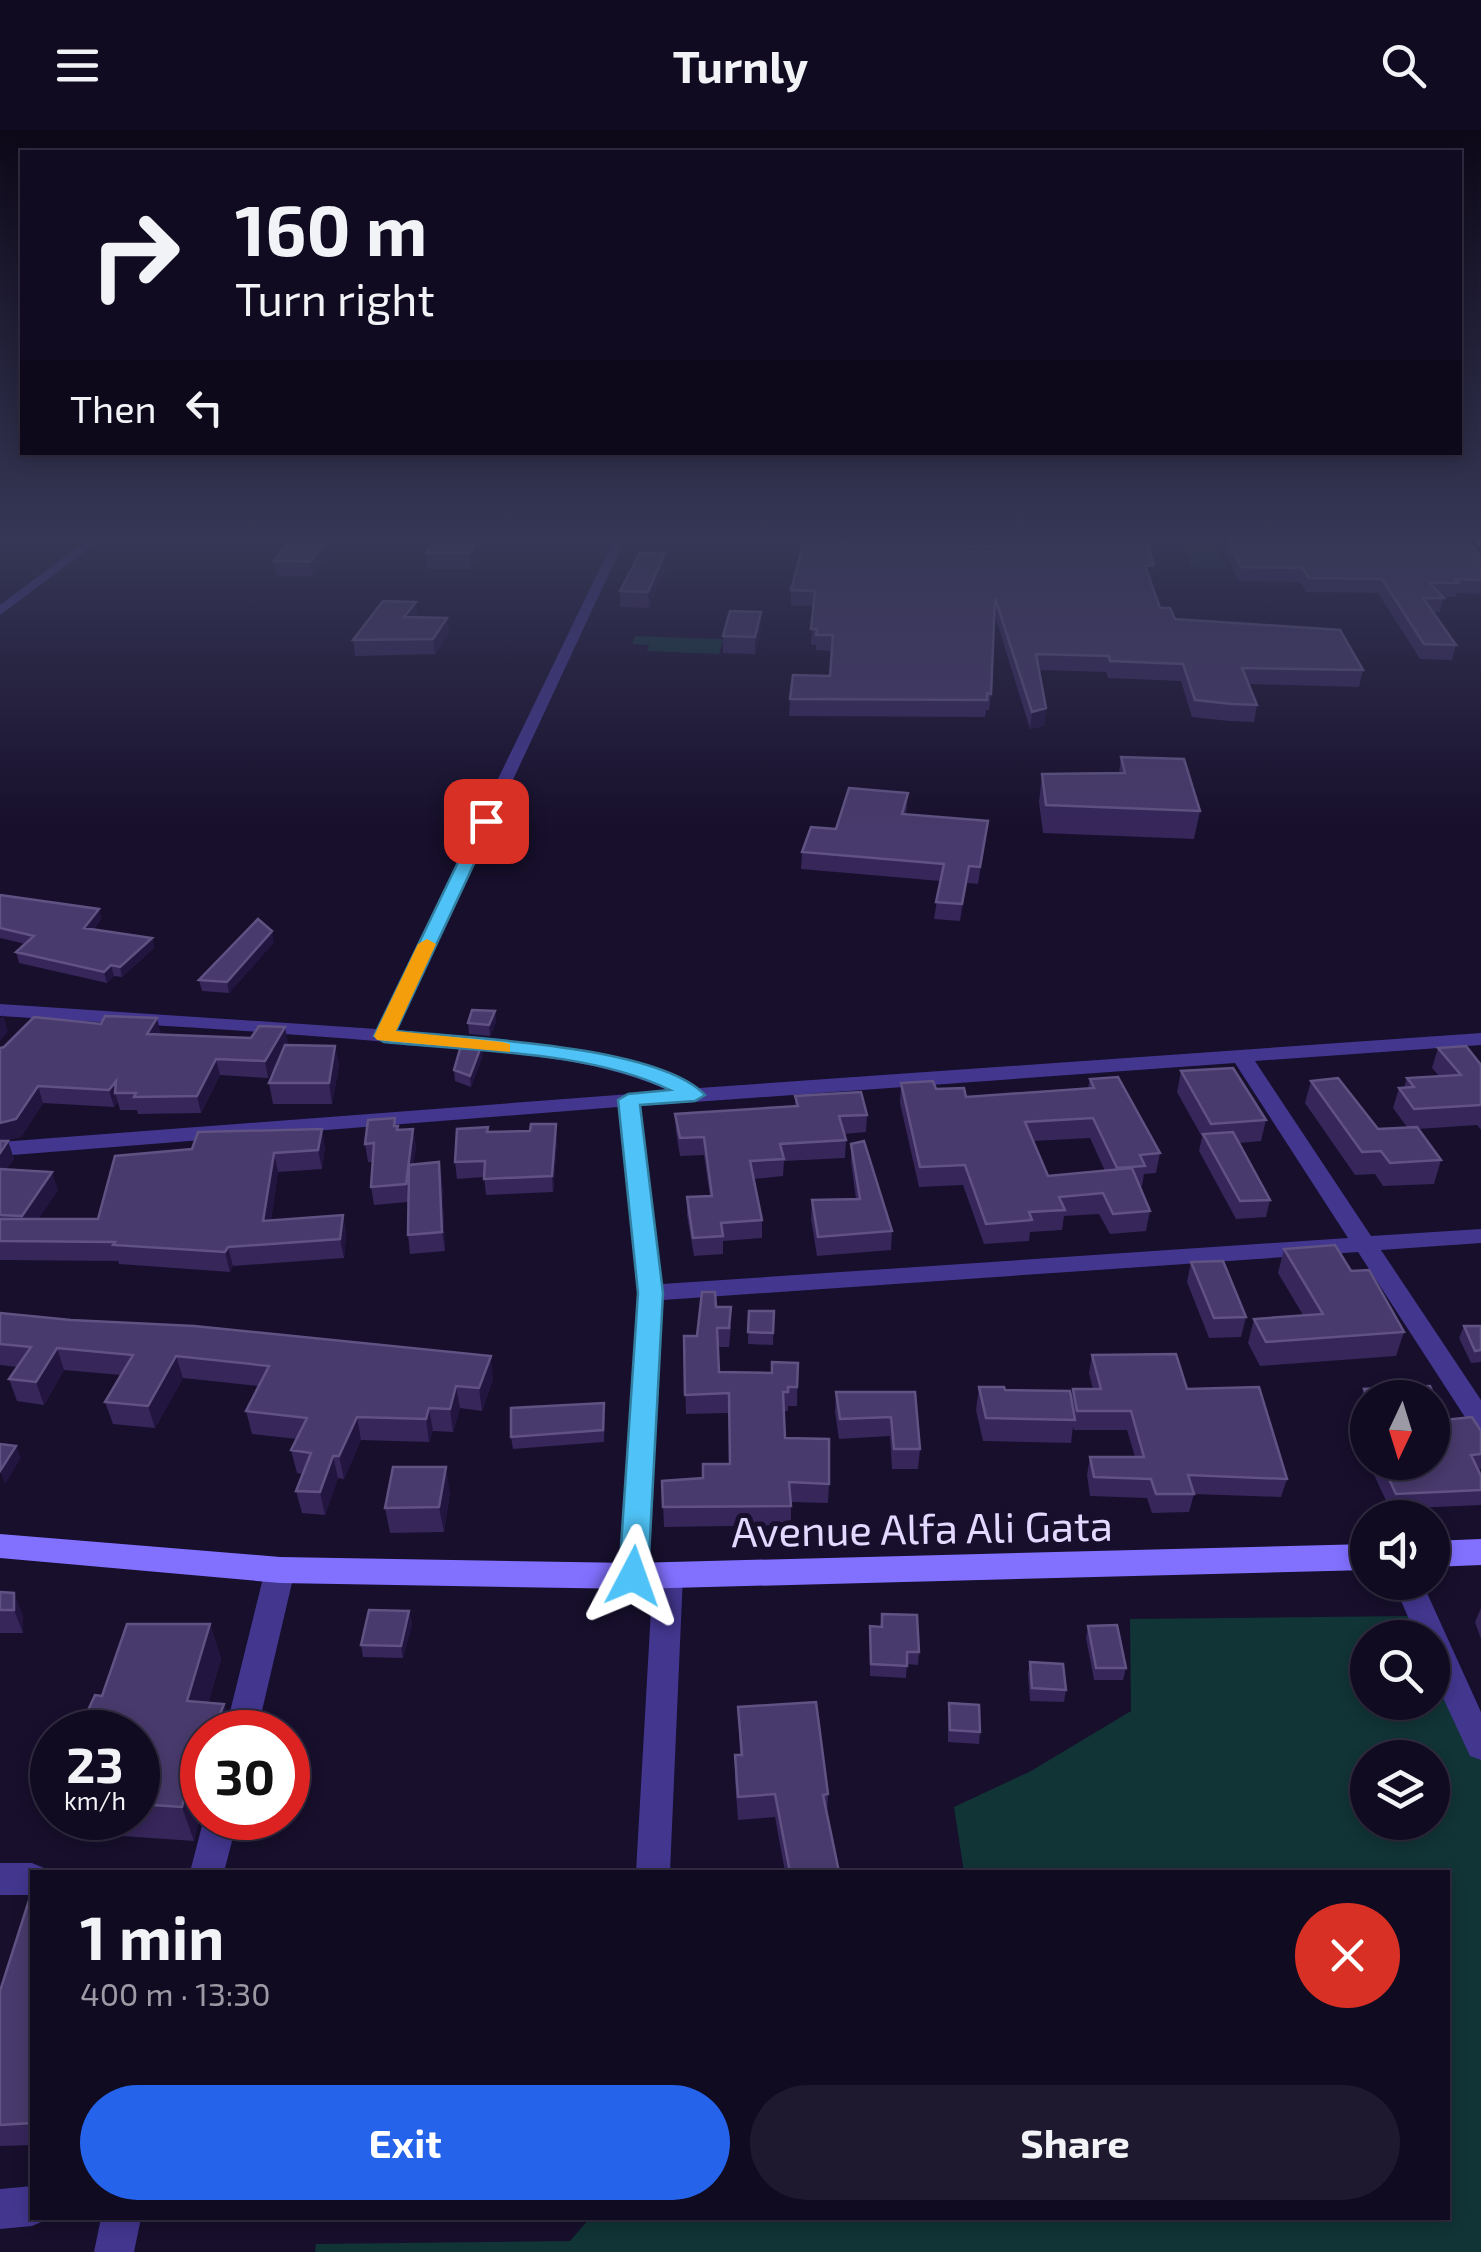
<!DOCTYPE html>
<html lang="en">
<head>
<meta charset="utf-8">
<style>
	:root { --surface:#110b21; --page:#1e192e; --text:#f1f3f6; --muted:#9c9ba5; --line:#302b3f; --accent:#2563eb }
	body { margin:0; font-family:"Exo 2",sans-serif; background:var(--page); color:var(--text); height:100vh; display:flex; flex-direction:column; font-size:38px; white-space:nowrap }
	* { box-sizing:border-box; margin:0 }
	p { font-size:32px; color:var(--muted) }
	.icon { flex:none; width:55px; height:55px; fill:none; stroke:currentColor; stroke-width:2; stroke-linecap:round; stroke-linejoin:round }
	.map { position:relative; flex:1; overflow:hidden }
	.panel { position:absolute; left:30px; top:1740px; width:1420px; height:350px; display:flex; flex-direction:column; background:var(--surface); border-radius:0px; box-shadow:0 5px 15px #0003,0 0 0 2px var(--line) }
	.panel>* { flex:none }
	.guide { position:absolute; left:20px; top:20px; width:1442px; height:305px; border-radius:0px; box-shadow:0 5px 15px #0003,0 0 0 2px var(--line); background:#110b21; color:var(--text); overflow:hidden }
	.needle { width:65px; rotate:184deg }
	.tools { position:absolute; left:1350px; top:1250px; display:grid; gap:20px }
	.tools a { display:grid; place-items:center; width:100px; height:100px; border-radius:50%; background:var(--surface); box-shadow:0 5px 15px #0003,0 0 0 2px var(--line); font-size:50px }
	.speed { position:absolute; left:30px; top:1580px; display:flex; gap:20px; font-size:50px; font-weight:700; text-align:center }
	.speed>* { display:grid; place-content:center; width:130px; height:130px; border-radius:50%; background:var(--surface); box-shadow:0 5px 15px #0003,0 0 0 2px var(--line); line-height:1 }
	.speed small { font-size:25px; font-weight:400 }
	.speed .limit { border:15px solid #d22; background:#fff; color:#111 }
	.pin { position:absolute; display:grid; place-items:center; width:85px; height:85px; color:#fff; margin:-42px; border-radius:20px; box-shadow:0 5px 15px #0006 }
	.me { position:absolute; width:110px; margin:-55px; rotate:4deg; stroke-linejoin:round; filter:drop-shadow(0 0 8px #0008) }
	.turn { display:flex; align-items:center; gap:35px; height:210px; padding:0 50px; font-size:45px }
	.turn .icon { width:130px; height:130px; stroke-width:2.5 }
	.turn b { display:block; font-size:70px; line-height:85px }
	.then { display:flex; align-items:center; height:95px; padding:0 50px; background:#0003; gap:20px; font-size:38px }
	.round { display:grid; place-items:center; flex:none; width:105px; height:105px; border-radius:52px; background:var(--page) }
	.overview { display:flex; align-items:center; justify-content:space-between; height:170px; padding:0 50px }
	h1 { font-size:60px; font-weight:700; line-height:75px }
	.cta { display:flex; gap:20px; margin-top:auto; padding:20px 50px }
	.cta a { flex:1; height:115px; border-radius:60px; background:var(--accent); color:#fff; font-size:40px; font-weight:700; line-height:115px; text-align:center }
	.cta a+a { background:var(--page); color:var(--text) }
	header { display:flex; justify-content:space-between; align-items:center; height:130px; padding:0 50px; background:var(--surface); font-size:45px; font-weight:700 }
	.map>svg:first-child { display:block }
	.green { fill:#113436; fill-rule:evenodd }
	.lines { fill:none; stroke-linecap:round; stroke-linejoin:round }
	.street { fill:#42368e; fill-rule:evenodd }
	.secondary { fill:#8270ff; fill-rule:evenodd }
	.wall { fill:#36265a; fill-rule:evenodd }
	.shaded-wall { fill:#221540 }
	.building { fill:#483a6c; stroke:#605383; stroke-width:2.5 }
	.route { fill:#4fc3f7; stroke:#337fa1; stroke-width:2.5 }
	.slow { fill:#f59e0b }
	.labels { text-anchor:middle; dominant-baseline:central; stroke-width:10; stroke-linejoin:round; paint-order:stroke }
	.near-street-label { font-size:42px; fill:#e1d9ff; stroke:#170f2c }
</style>
</head>
<body>
<header><svg class="icon" aria-label="menu" viewBox="0 0 24 24"><path d="M4 6h16M4 12h16M4 18h16"/></svg>Turnly<svg class="icon" aria-label="search" viewBox="0 0 24 24"><circle cx="10" cy="10" r="6"/><path d="M15 15l6 6"/></svg></header>
<div class="map">
<svg width="1481" height="2122" viewBox="0 0 1481 2122">
	<rect width="100%" height="100%" fill="#170f2c"/>
	<!-- green -->
	<path class="green" d="M842 405H970L973 429 840 426Z
		M1173 408H1211L1227 438 1191 437 1180 408Z
		M635 506 750 510 723 511 719 524 647 521 649 515 632 514Z
		M1414 1486 1425 1507 1368 1508V1572H1432L1433 1523 1481 1622V2122H315L316 2114 570 2111 590 2088H1448V1742H964L954 1677 1031 1641 1131 1581 1130 1489ZM1368 1628H1432V1692H1368Z"/>
	<g class="lines">
		<!-- street -->
		<path class="street" d="M94 405H107L0 485V475Z
			M616 405H627L396 901C499 911 603 916 699 958L1481 903V915L1255 931 1371 1106 1481 1099V1113L1381 1120 1481 1270V1301L1472 1298 1358 1122 663 1170 648 1446 643 1454 633 1458 623 1454 618 1446 639 1163 618 977 0 1026V1012L670 961C596 927 512 924 432 916 288 902 144 895 0 886V874L377 899ZM1235 933 1348 1108 662 1154 639 976Z
			M280 1428 290 1432 295 1440 257 1602H225L265 1440 270 1432Z
			M668 1433 678 1437 683 1445 670 1742H636L653 1445 658 1437Z
			M1393 1452H1422L1481 1582V1630L1470 1626 1432 1544V1508H1417Z
			M204 1688H238L224 1742H190Z
			M0 1733H32L44 1738 46 1742H32V1765H0Z
			M32 2056V2088H47L46 2090 32 2096 0 2099V2059Z
			M101 2088H141L134 2122H94Z"/>
		<!-- secondary -->
		<path class="secondary" d="M1470 405H1481V416L1477 415Z
			M0 1404 280 1427 633 1433 1368 1414V1440L633 1459 280 1453 0 1428Z
			M1481 1409V1435L1432 1437V1411Z"/>
	</g>
	<!-- wall -->
	<path class="wall" d="M993 405H1145L1154 435 1152 450H1150L1160 478 1175 489 1363 540 1359 557 1249 554 1257 575 1254 592 1229 591 1192 587 1181 551 1108 548 1106 542 1039 540 1046 578 1044 596 1030 599 995 486 991 564 989 580H986L985 587 789 586 790 569 830 546 832 521 816 520V515H811L813 476H791V460L993 416Z
		M1244 405H1463L1481 428V464L1457 463 1455 467H1443L1440 482H1433L1456 515 1452 530 1420 529 1378 463 1306 462 1300 452 1238 451 1226 423 1229 410H1247Z
		M482 418 471 439H428L426 423Z
		M332 419 312 446H277L274 431Z
		M665 439 649 478 620 477V461Z
		M447 488 449 504 435 524 355 526 353 510Z
		M761 498 755 524 723 523V506Z
		M1121 627 1200 681 1194 709 1043 703 1039 672 1042 644 1119 643Z
		M908 663 906 684 988 691 978 754 967 753 960 791 934 789 940 751 801 739 802 722 836 699Z
		M0 765 99 779 101 789 94 799 152 808 154 818 122 847 114 846 107 853 19 833 16 822 25 814 0 808Z
		M274 812 229 863 202 861 199 850Z
		M495 881 496 892 490 906 469 904 468 893Z
		M161 904 288 914 287 915 335 916 339 936 332 974H273L269 953 279 930 268 948 220 945 201 983 138 984 137 980H120L118 972 114 977 43 973 21 1007 0 1011V918Z
		M1438 918 1481 935V1000L1477 995 1418 999 1441 1030 1434 1054 1383 1056 1375 1044 1355 1045 1305 973 1311 951 1378 999 1407 997 1393 978 1399 958 1404 957 1407 948 1439 946 1432 938Z
		M483 925 471 957 455 951 454 940Z
		M1181 941 1266 990 1261 1011 1239 1013 1270 1070 1266 1087 1236 1089 1199 1021 1202 1007 1177 962Z
		M1090 949 1160 1023 1156 1043 1144 1044 1142 1056H1140L1150 1081 1146 1101 1110 1104 1099 1084 1064 1086 1062 1100 1030 1102 1029 1111 984 1114 963 1055 919 1057 900 973 901 953 966 967 1088 958ZM1090 1008 1105 1041 1048 1046 1033 1011Z
		M795 966 867 985 866 1002 844 1004 846 1010 845 1028 784 1031 783 1046 754 1049 762 1090V1108L723 1111V1124L694 1126 687 1085V1067L710 1066 704 1025 680 1026 676 1002 675 984 795 976Z
		M396 996H398V1000L413 999 416 1017 413 1034 439 1032 442 1051 445 1121 410 1124 408 1105V1072L374 1075 371 1057 373 1032H368L365 1014Z
		M488 1002 557 1010 553 1062 486 1065 484 1047 457 1049 455 1032Z
		M0 1011H8L14 1029 6 1040 58 1060 38 1089H98L115 1026 325 1017 322 1039 278 1042 271 1090 343 1085 346 1104 344 1128 233 1136 230 1142 119 1134 118 1131 0 1130Z
		M851 1014 892 1101 891 1120 817 1126 811 1089 812 1070 856 1069 851 1032Z
		M1284 1119 1404 1202 1396 1226 1260 1236 1248 1213 1254 1189 1303 1185 1278 1143Z
		M1191 1132 1246 1187 1241 1207 1209 1208 1187 1152Z
		M716 1177 731 1196 729 1217H718L719 1242 772 1243 798 1233 797 1276H788V1281H784L785 1308 829 1354 828 1373 791 1372V1395L664 1397 662 1351 703 1348 730 1334 729 1283 686 1284 684 1206H697Z
		M749 1181H774L773 1215 748 1214Z
		M0 1183 493 1249 482 1281 460 1278 453 1302 433 1301 429 1312 361 1310 344 1349 338 1348 325 1385 302 1383 296 1361 303 1344 297 1343 291 1320 297 1309 252 1304 246 1281 259 1256 183 1248 155 1298 113 1294 105 1272 121 1245 64 1240 44 1275 17 1271 9 1249 17 1237 0 1235Z
		M1464 1196H1481V1232L1471 1233 1459 1208Z
		M1092 1225 1187 1259 1287 1349 1281 1367 1194 1364 1189 1382 1152 1383 1147 1368 1090 1366 1087 1345 1090 1327H1135L1127 1300H1074L1073 1297 1071 1313 983 1311 976 1280 979 1257 1005 1260 1071 1271 1073 1259H1093L1089 1243Z
		M1364 1259 1444 1290 1481 1301V1339L1478 1340 1481 1346V1375L1390 1379 1368 1332H1432L1368 1268V1291L1359 1274Z
		M836 1262H915L920 1319 918 1339H892L890 1306 839 1309 835 1282Z
		M605 1285 604 1312 513 1319 511 1307Z
		M1367 1303H1368V1331L1361 1318Z
		M450 1362 444 1402 390 1403 385 1378Z
		M0 1462 23 1485V1503H0Z
		M1481 1478V1509L1475 1492Z
		M409 1481 412 1494 403 1528 363 1527 361 1515Z
		M882 1484 919 1522 918 1535 907 1534 906 1548 870 1546V1496L880 1497Z
		M210 1494 221 1529 208 1573 224 1574 233 1602H202V1686L200 1687 194 1711 65 1702 58 1688H138V1602L102 1566Z
		M1088 1496 1126 1538 1123 1550H1094L1086 1508Z
		M1030 1532 1066 1560 1064 1572 1030 1571 1028 1544Z
		M949 1573 980 1602 979 1614 948 1612V1586Z
		M738 1577 828 1664 827 1685 839 1742H785L775 1687 738 1690 735 1649V1625H740Z
		M32 1764V2015L0 2016V1861Z"/>
	<!-- shaded-wall -->
	<path class="shaded-wall" d="M330 405 332 419 312 446 310 432Z
		M479 405H481L482 418 471 439 470 423Z
		M665 423V439L649 478 648 462Z
		M1154 435 1152 450 1142 451 1145 436Z
		M416 472 418 487H404Z
		M761 482V498L755 524V507Z
		M447 488 449 504 435 524 433 509Z
		M1046 578 1044 596 1030 599 1032 582Z
		M969 736 967 753 960 791 962 774Z
		M99 779 101 789 87 808 84 798Z
		M272 801 274 812 229 863 227 852Z
		M152 808 154 818 122 847 120 837Z
		M111 835 114 846 107 853 104 842Z
		M495 881 496 892 490 906 489 895Z
		M3 885 8 902 0 911V889Z
		M157 888 161 904H147Z
		M285 897 288 914 268 948 265 931Z
		M482 914 483 925 471 957 470 946Z
		M335 916 339 936 332 974 329 953Z
		M216 929 220 945 201 983 197 966Z
		M116 951 115 963 118 972 114 977 109 960Z
		M38 956 43 973 21 1007 0 1011V993Z
		M556 994 557 1010 553 1062 552 1046Z
		M322 999 325 1017 322 1039 318 1020Z
		M413 999 416 1017 409 1072 406 1054Z
		M8 1011 14 1029 0 1049V1023Z
		M274 1023 278 1042 268 1110 263 1091Z
		M439 1032 442 1051 445 1121 442 1102Z
		M52 1042 58 1060 28 1104 22 1086Z
		M343 1085 346 1104 344 1128 340 1109Z
		M228 1117 233 1136 230 1142 225 1122Z
		M57 1218 64 1240 44 1275 36 1252Z
		M176 1226 183 1248 155 1298 148 1276Z
		M491 1226 493 1249 482 1281 479 1258Z
		M456 1256 460 1278 453 1302 450 1279Z
		M429 1278 433 1301 429 1312 426 1289Z
		M357 1287 361 1310 344 1349 339 1326Z
		M16 1316 21 1328 5 1354 0 1341Z
		M333 1326 338 1348 325 1385 320 1362Z
		M446 1337 450 1362 444 1402 439 1377Z
		M14 1463 23 1485V1503L14 1480Z
		M409 1481 412 1494 403 1528 401 1516Z
		M210 1494 221 1529 198 1606 187 1571Z
		M224 1574 233 1602H213Z
		M202 1631V1686L200 1687 194 1711 182 1677 188 1653Z"/>
	<!-- building -->
	<path class="building" d="M294 405H330L310 432 274 431Z
		M437 405H479L470 423H426Z
		M994 405H1145L1154 435 1145 436 1160 478H1170L1175 489 1340 500 1363 540 1242 538 1257 575 1232 574 1195 570 1183 534 1110 531 1109 526 1036 524 1046 578 1032 582 995 468 991 564 987 563V570L790 569 793 545 830 546 833 505H816L817 499H811L815 461 791 460 804 411 995 417Z
		M1254 405H1463L1481 428V450L1455 449 1459 453H1430L1444 468H1423L1456 515 1424 514 1382 449 1309 448 1302 438 1241 437 1229 410H1257Z
		M640 423H665L648 462 620 461Z
		M383 471 416 472 404 487 447 488 433 509 353 510Z
		M730 481 761 482 755 507 723 506Z
		M1121 627 1184 629 1200 681 1046 675 1042 644 1125 643Z
		M849 658 908 663 902 684 988 691 980 737 969 736 962 774 936 772 944 734 802 722 811 697 836 699Z
		M0 765 99 779 84 798 152 808 120 837 111 835 104 842 16 822 34 806 0 798Z
		M258 789 272 801 227 852 199 850Z
		M472 880 495 881 489 895 468 893Z
		M105 886 157 888 147 904 251 908 259 896 285 897 265 931 216 929 197 966 134 967 136 963H115L116 951 109 960 38 956 16 989 0 993V918L4 917 34 887 101 894Z
		M462 912 482 914 470 946 454 940Z
		M285 915 335 916 329 953H269Z
		M1466 916 1481 935V975L1414 979 1399 958 1414 957 1407 948 1461 945 1438 918Z
		M1233 938 1266 990 1211 994 1181 941Z
		M1118 947 1160 1023 1140 1025 1145 1036 1117 1038 1093 988 1025 992 1048 1046 1132 1038 1150 1081 1113 1084 1103 1063 1059 1067 1065 1080 1029 1082 1032 1090 986 1094 965 1035 920 1037 901 953 933 951 936 959 964 958 966 967 1094 958 1090 949Z
		M1338 948 1378 999 1417 997 1441 1030 1390 1033 1381 1021 1362 1022 1311 951Z
		M861 962 867 985 839 986 846 1010 780 1014 784 1029 750 1031 762 1090 721 1093 723 1106 693 1108 687 1067 712 1066 704 1007 680 1008 675 984 798 976 795 966Z
		M395 988 394 996H398L397 1000 413 999 406 1054 371 1057 374 1013 365 1014 368 990Z
		M531 994H556L552 1046 484 1049 485 1031 455 1032 457 999 488 997 487 1002 530 1001Z
		M322 999 318 1020 274 1023 263 1091 343 1085 340 1109 228 1117 225 1122 113 1115 115 1112 0 1111V1089H98L115 1026 192 1019 198 1002Z
		M1233 1002 1270 1070 1240 1071 1203 1004Z
		M0 1011H8L0 1023Z
		M864 1011 892 1101 818 1107 812 1070 860 1069 851 1014Z
		M439 1032 442 1102 408 1105 409 1035Z
		M0 1039 52 1042 22 1086 0 1085Z
		M1335 1115 1351 1141 1369 1140 1404 1202 1266 1212 1254 1189 1323 1184 1284 1119Z
		M1223 1131 1246 1187 1214 1188 1191 1132Z
		M702 1162H715L716 1177H731L729 1198H717L719 1242 772 1243V1232L798 1233 797 1257H788V1262H783L785 1308 829 1309V1354L789 1352 791 1376 663 1377 662 1351 703 1348V1334H730L729 1263 685 1265 684 1206H697Z
		M749 1181H774L773 1203 748 1202Z
		M0 1183 71 1190 194 1196 491 1226 479 1258 456 1256 450 1279 429 1278 426 1289 357 1287 339 1326H333L320 1362 296 1361 311 1323 291 1320 307 1288 246 1281 269 1236 176 1226 148 1276 105 1272 133 1225 57 1218 36 1252 9 1249 31 1217 0 1214Z
		M1464 1196H1481V1220L1475 1221Z
		M1176 1224 1187 1259 1259 1257 1287 1349 1188 1345 1194 1364H1156L1151 1349 1094 1347 1090 1327H1144L1131 1281H1077L1073 1259H1101L1092 1225Z
		M1430 1256 1444 1290 1472 1287 1481 1301V1324L1471 1325 1481 1346V1360L1396 1364 1381 1332H1432V1268H1368L1364 1259Z
		M979 1257H1004L1005 1260 1070 1261 1075 1290 986 1288Z
		M836 1262H915L920 1319H894L891 1287 840 1289Z
		M604 1273 603 1300 511 1307V1278Z
		M0 1314 16 1316 0 1341Z
		M393 1337H446L439 1377 385 1378Z
		M0 1462 14 1463V1480H0Z
		M369 1480 409 1481 401 1516 361 1515Z
		M882 1484 917 1485 919 1522H907V1536L871 1534 870 1496 882 1497Z
		M127 1494H210L187 1571 224 1574 213 1602H202V1631L195 1650 188 1653 182 1677 138 1674V1602H78L95 1565 102 1566Z
		M1117 1495 1126 1538H1096L1088 1496Z
		M1030 1532 1063 1534 1066 1560 1032 1558Z
		M816 1572 828 1664 823 1665 839 1742H790L775 1664 738 1667 735 1625H742L738 1577Z
		M949 1573 979 1575 980 1602 950 1600Z
		M31 1764H32V1993L0 1995V1861Z"/>
	<!-- sky -->
	<linearGradient id="sky" x2="0" y2="1"><stop stop-color="#0d0818"/><stop offset="0.58" stop-color="#363756"/><stop offset="1" stop-color="#363756" stop-opacity="0"/></linearGradient>
	<rect width="1481" height="702" fill="url(#sky)"/>
	<!-- route -->
	<path class="route" d="M486 686 494 691 396 901C466 908 658 915 705 965L695 971 640 975 663 1163 648 1446 644 1454 633 1457 623 1454 619 1446 638 1163 618 970 628 964 670 960C591 921 472 921 384 912L374 906 478 691Z"/>
	<!-- slow -->
	<path class="slow" d="M427 809 436 814 396 901 502 912 510 914V922L377 910 374 906 418 814Z"/>
	<g class="labels">
		<!-- near-street labels -->
		<g class="near-street-label">
			<text transform="translate(922 1397) rotate(-1)">Avenue Alfa Ali Gata</text>
		</g>
	</g>
</svg>
<div class="tools">
<a><svg class="needle" viewBox="-14 -14 28 28"><path d="M0-13l5 13h-10z" fill="#e53935"/><path d="M0 13l5-13h-10z" fill="#9c9ba5"/></svg></a>
<a><svg class="icon" aria-label="sound" viewBox="0 0 24 24"><path d="M4 9h4l5-4v14l-5-4H4zM17 9q2 3 0 6"/></svg></a>
<a><svg class="icon" aria-label="search" viewBox="0 0 24 24"><circle cx="10" cy="10" r="6"/><path d="M15 15l6 6"/></svg></a>
<a><svg class="icon" aria-label="layers" viewBox="0 0 24 24"><path d="M12 4l9 5-9 5-9-5zM3 14l9 5 9-5"/></svg></a>
</div>
<div class="speed"><div>23<small>km/h</small></div><div class="limit">30</div></div>
<div class="pin" style="left:486px;top:691px;background:#d93025"><svg class="icon" aria-label="arrive" viewBox="0 0 24 24"><path d="M6 21V4h12l-3 4 3 4H6"/></svg></div>
<svg class="me" style="left:633px;top:1446px" viewBox="-20 -20 40 40"><path d="M0-17L14 15 0 8-14 15z" fill="#4fc3f7" stroke="#fff" stroke-width="4"/></svg>
<div class="guide">
<div class="turn"><svg class="icon" aria-label="right" viewBox="0 0 24 24"><path d="M7 20v-9h11M14 6l5 5-5 5"/></svg><div><b>160 m</b>Turn right</div></div>
<div class="then">Then<svg class="icon" aria-label="left" viewBox="0 0 24 24"><path d="M17 20v-9H6M10 6l-5 5 5 5"/></svg></div>
</div>
<section class="panel">
<div class="overview"><div><h1>1 min</h1><p>400 m · 13:30</p></div><a class="round" style="background:#d93025;color:#fff"><svg class="icon" aria-label="close" viewBox="0 0 24 24"><path d="M6 6l12 12M18 6L6 18"/></svg></a></div>
<div class="cta"><a>Exit</a><a>Share</a></div>
</section>
</div>
</body>
</html>
